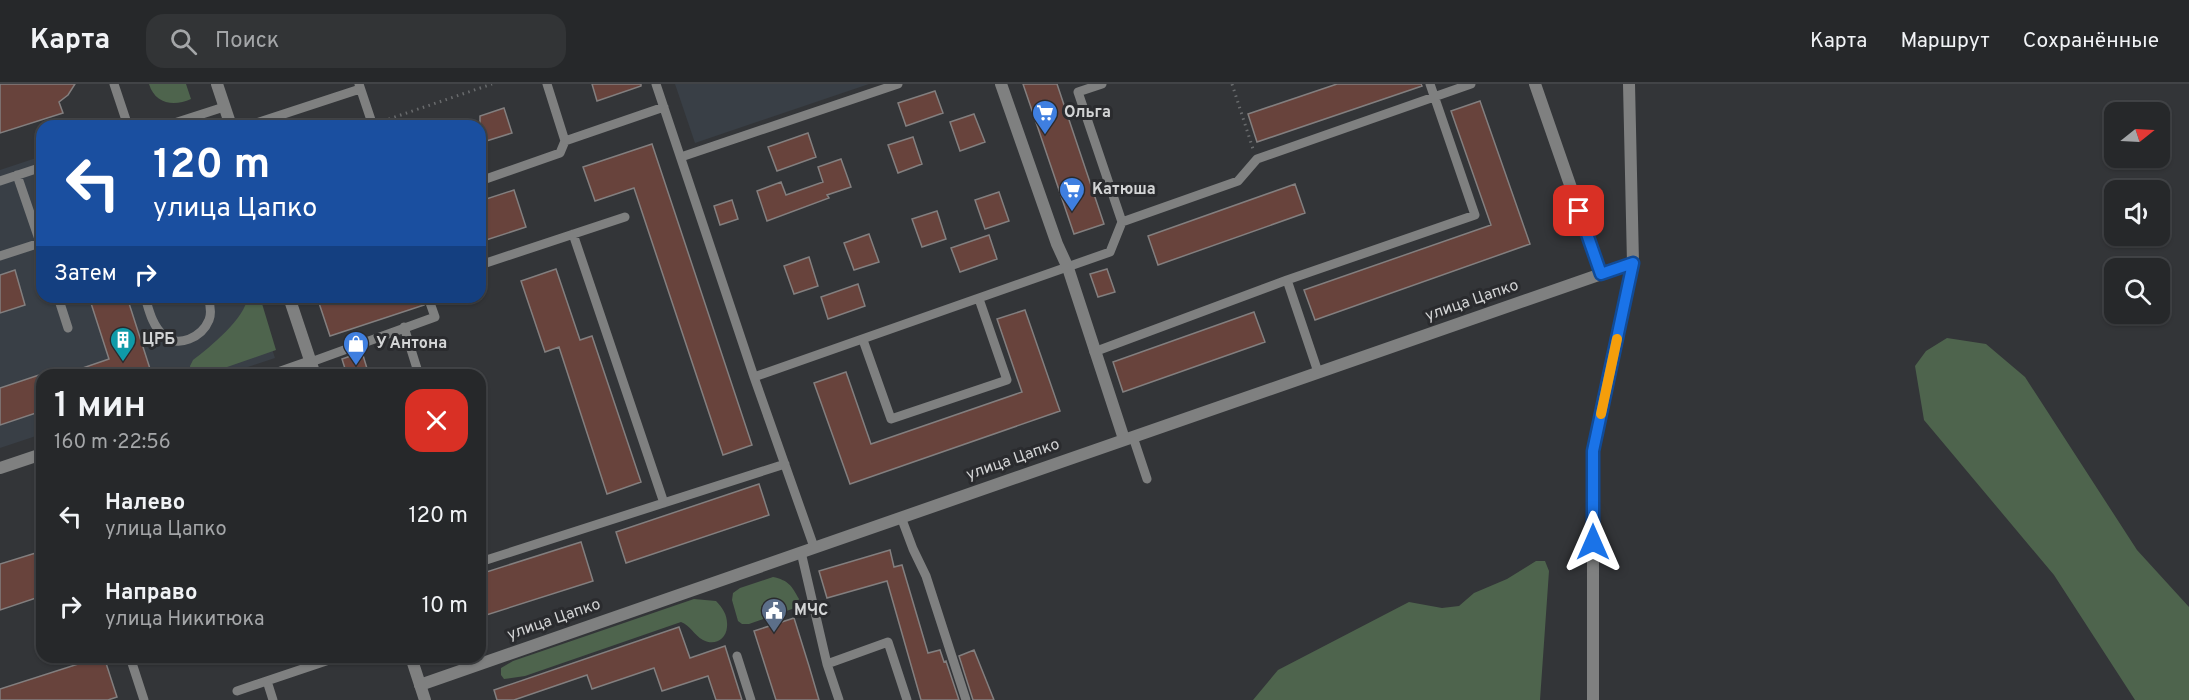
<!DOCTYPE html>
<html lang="ru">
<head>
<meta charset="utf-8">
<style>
	:root { --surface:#26282a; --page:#323436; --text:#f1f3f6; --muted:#a4a6a8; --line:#424447 }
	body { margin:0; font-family:Overpass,sans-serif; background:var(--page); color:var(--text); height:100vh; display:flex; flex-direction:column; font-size:22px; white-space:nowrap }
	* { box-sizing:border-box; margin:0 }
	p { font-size:20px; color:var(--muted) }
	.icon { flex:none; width:33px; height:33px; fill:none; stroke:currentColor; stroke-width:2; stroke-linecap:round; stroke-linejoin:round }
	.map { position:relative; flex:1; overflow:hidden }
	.drawer { position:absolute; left:36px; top:285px; width:450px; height:294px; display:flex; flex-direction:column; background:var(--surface); border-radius:18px; box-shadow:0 2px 4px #0004,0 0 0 2px var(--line) }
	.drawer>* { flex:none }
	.hud { position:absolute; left:36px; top:36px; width:450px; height:183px; border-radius:18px; box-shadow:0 2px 4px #0004,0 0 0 2px var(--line); background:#1a4fa0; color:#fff; overflow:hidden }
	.needle { width:39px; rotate:72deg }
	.controls { position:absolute; left:2104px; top:18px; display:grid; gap:12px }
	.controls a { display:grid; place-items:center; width:66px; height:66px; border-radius:12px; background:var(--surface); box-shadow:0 2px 4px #0004,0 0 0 2px var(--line); font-size:30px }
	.pin { position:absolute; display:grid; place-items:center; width:51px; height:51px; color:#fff; margin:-26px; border-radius:12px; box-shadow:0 3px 9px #0006 }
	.me { position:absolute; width:66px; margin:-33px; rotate:0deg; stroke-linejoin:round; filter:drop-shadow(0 0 4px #0008) }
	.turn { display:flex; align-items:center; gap:21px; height:126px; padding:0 18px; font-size:27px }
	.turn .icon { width:78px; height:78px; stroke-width:2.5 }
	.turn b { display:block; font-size:42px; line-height:51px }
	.then { display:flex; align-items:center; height:57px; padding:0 18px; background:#0003; gap:12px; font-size:22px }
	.round { display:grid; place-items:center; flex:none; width:63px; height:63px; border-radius:18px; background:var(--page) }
	.summary { display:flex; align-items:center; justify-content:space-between; height:102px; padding:0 18px }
	h1 { font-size:36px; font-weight:600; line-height:45px }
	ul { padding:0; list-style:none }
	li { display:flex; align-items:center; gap:18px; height:90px; padding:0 18px }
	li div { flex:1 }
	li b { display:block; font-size:22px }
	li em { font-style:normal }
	header { display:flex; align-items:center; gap:36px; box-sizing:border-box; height:84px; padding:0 30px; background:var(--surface); border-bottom:2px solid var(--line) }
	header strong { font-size:28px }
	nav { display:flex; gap:33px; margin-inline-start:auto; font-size:21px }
	.search { width:420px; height:54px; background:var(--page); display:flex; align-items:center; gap:15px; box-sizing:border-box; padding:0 21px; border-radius:18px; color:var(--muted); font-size:22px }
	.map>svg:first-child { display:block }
	.built { fill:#393f46 }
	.green { fill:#4e644d }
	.building { fill:#68433c; stroke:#837f7f; stroke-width:1.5 }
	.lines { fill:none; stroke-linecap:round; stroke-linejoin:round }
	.path { stroke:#696b6d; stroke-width:3; stroke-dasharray:1.5 4.5; stroke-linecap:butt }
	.service { stroke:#7f8080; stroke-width:9 }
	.minor { stroke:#7f8080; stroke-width:12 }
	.tertiary { stroke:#7f8080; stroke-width:12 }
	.route-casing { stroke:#114b97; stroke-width:15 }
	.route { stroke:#1a73e8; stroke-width:10 }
	.slow { stroke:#f59e0b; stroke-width:10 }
	.labels { text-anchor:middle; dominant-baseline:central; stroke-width:6; stroke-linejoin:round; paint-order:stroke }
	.poi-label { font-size:16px; font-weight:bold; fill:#d3d4d5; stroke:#2a2b2e; text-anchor:start }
	.street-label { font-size:16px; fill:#d3d4d5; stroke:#2a2b2e }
</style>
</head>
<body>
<header>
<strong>Карта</strong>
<div class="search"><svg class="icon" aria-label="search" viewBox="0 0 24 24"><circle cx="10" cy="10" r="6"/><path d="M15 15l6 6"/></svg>Поиск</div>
<nav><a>Карта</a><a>Маршрут</a><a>Сохранённые</a></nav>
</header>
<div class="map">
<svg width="2189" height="616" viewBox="0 0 2189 616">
	<rect width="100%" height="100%" fill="#333538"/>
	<!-- built -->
	<path class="built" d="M675 0H869L695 59Z
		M42 72V213H255L275 274 224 291H42V350L0 364V86Z"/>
	<!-- green -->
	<path class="green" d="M149 0H186L191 15C174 23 155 20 149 0Z
		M247 213H260L276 266 204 291H191L190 282 193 276C209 264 247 233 247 213Z
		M1947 254 1986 260 2025 293 2137 466 2189 523V616H2135L2054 491 1924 336 1915 282 1926 267Z
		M1536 477H1545L1549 487 1540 616H1253L1278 586 1409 518 1442 524 1459 522 1474 509 1507 495Z
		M773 493C788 496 792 502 799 515L795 524 749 540H742L738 537 732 516 733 509 740 504Z
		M694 515 716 517C723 524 728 532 727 543 726 556 714 562 703 556 694 551 690 541 681 538L525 592 504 595 501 591V584L513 577Z"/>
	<!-- building -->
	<path class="building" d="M0 0H75L68 11 59 18 63 29 0 49Z
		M592 0H641V2L597 17Z
		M1023 0H1057L1104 140 1074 150Z
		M1337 0H1421L1422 2 1257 58 1248 30Z
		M935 7 943 29 906 42 898 19Z
		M1480 17 1530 160 1315 236 1304 206 1491 141 1451 27Z
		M504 24 512 49 480 59V32Z
		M974 30 985 58 960 67 950 38Z
		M808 49 816 73 777 87 768 63Z
		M913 53 922 80 898 89 888 61Z
		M652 60 752 361 723 371 634 104 595 117 583 83Z
		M841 75 851 103 827 111 829 114 767 137 757 107 781 98 786 111 823 98 818 83Z
		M1295 100 1305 129 1158 181 1148 152Z
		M514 106 526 143 480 158V117Z
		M999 108 1009 137 985 145 975 116Z
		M732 116 738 135 720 141 714 122Z
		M937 127 946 155 922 163 912 135Z
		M869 150 879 178 854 186 844 159Z
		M989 151 997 175 960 188 951 164Z
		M809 173 818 202 794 210 784 182Z
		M556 185 580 256 592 252 641 398 607 410 559 263 545 268 521 197Z
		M1107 185 1115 208 1098 213 1090 190Z
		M15 186 25 221 0 229V191Z
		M858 200 865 222 828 235 821 213Z
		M89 213H127L152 291H68V289L109 275Z
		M317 213H421L424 221 330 252Z
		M1025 226 1060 327 850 400 814 299 846 288 871 360 1022 308 997 235Z
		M1254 228 1265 258 1123 308 1113 278Z
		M362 268 369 291H347L342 275Z
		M42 290V327L0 341V304Z
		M759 400 769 431 626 479 616 448Z
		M581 458 593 497 480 533V490Z
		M890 466 894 483 902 481 928 569 940 566 944 578 946 577 959 616H921L887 497 827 514 819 487Z
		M42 467V512L0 526V480Z
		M794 534 809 582 819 616H776L754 547Z
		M679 543 690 574 725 562 742 616H716L708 592 662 607 654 584 592 605 587 591 514 616H497L494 606Z
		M974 566 994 616H973L959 572Z
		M100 573H104L117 613 108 616H0V605Z"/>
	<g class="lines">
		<!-- path -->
		<path class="path" d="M1232 0 1253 65
			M383 37 492 0"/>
		<!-- service -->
		<path class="service" d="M114 0 128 42
			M359 0 373 42
			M547 0 565 57 664 23
			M656 0 754 293
			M1102 0 1078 8 1122 138
			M165 42 224 23
			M247 42 360 5
			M681 73 898 0
			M17 91 42 164
			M0 97 42 83
			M480 97 560 69 565 57
			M573 150 664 419
			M0 172 40 159
			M480 181 625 133
			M1287 196 1318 288
			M58 213 68 244
			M145 213C149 226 152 241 163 251 178 265 202 253 209 236 212 229 210 220 208 213
			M404 243 419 291
			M863 256 891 335 1007 296 979 215
			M1094 268 1287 196 1475 131 1430 0
			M311 278 435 233 428 213
			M1133 353 1147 395
			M901 433 913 465 926 492 966 616
			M814 463 754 293 1110 168 1122 138 1238 97 1257 75 1471 0
			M801 468 827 580 839 616
			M480 478 785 380
			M737 572 751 616
			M130 573 144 616
			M827 580 888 558 907 616
			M267 597 273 616
			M237 607 338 573"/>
		<!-- minor -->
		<path class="minor" d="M1001 0 1057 160 1068 184 1124 355
			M1535 0 1601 190
			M274 291 311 278
			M0 384 42 370
			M420 601 1633 179
			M1593 616V367L1633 179 1629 0"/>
		<!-- tertiary -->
		<path class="tertiary" d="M217 0 231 42
			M289 213 315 291
			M411 573 425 616"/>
	</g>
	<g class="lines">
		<defs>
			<path id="route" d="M1579 127 1601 190 1633 179 1593 367V458"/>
		</defs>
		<!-- route casing -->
		<use href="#route" class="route-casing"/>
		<!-- route -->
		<use href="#route" class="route"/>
		<!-- slow -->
		<path class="slow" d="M1601 330 1617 255"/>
	</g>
	<!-- icons -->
	<defs>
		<symbol id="supermarket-pin" viewBox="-11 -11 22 30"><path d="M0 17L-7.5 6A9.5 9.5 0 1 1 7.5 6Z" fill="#3f7fe0" stroke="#2a2b2e"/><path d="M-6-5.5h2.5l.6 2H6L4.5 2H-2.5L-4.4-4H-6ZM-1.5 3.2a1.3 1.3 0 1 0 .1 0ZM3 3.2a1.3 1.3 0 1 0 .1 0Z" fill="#fff"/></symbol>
		<symbol id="building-pin" viewBox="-11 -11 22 30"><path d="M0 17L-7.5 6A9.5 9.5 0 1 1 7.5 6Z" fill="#0f9aa8" stroke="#2a2b2e"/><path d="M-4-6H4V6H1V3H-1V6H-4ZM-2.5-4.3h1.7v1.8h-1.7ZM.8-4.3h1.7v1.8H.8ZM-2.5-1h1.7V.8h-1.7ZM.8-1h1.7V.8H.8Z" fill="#fff"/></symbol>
		<symbol id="shop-pin" viewBox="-11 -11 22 30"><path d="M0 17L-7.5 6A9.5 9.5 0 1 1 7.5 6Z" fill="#3f7fe0" stroke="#2a2b2e"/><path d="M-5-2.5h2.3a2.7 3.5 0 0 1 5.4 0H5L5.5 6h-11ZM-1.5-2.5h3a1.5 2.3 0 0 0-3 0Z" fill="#fff"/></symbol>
		<symbol id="civic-pin" viewBox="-11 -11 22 30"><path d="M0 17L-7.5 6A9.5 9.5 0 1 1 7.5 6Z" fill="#5c6f8a" stroke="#2a2b2e"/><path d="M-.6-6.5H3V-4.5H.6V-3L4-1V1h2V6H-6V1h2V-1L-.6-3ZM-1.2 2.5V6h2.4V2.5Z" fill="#fff"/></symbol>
	</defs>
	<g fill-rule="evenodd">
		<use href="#supermarket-pin" x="1030" y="14" width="30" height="40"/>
		<use href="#supermarket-pin" x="1057" y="91" width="30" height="40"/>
		<use href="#building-pin" x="108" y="241" width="30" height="40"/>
		<use href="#shop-pin" x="341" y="245" width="30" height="40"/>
		<use href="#civic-pin" x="759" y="512" width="30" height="40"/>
	</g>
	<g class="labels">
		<!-- poi labels -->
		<g class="poi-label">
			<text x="1064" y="29">Ольга</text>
			<text x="1092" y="106">Катюша</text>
			<text x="142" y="256">ЦРБ</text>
			<text x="376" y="260">У Антона</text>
			<text x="794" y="527">МЧС</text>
		</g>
		<!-- street labels -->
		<g class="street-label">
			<text transform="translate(1472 217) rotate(-19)">улица Цапко</text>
			<text transform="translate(1013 376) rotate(-19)">улица Цапко</text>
			<text transform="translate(554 536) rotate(-19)">улица Цапко</text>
		</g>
	</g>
</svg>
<div class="controls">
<a><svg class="needle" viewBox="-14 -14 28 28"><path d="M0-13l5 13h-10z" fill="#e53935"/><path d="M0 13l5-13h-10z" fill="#a4a6a8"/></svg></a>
<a><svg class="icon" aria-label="sound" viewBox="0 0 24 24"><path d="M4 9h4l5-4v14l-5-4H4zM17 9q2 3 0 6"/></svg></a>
<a><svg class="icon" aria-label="search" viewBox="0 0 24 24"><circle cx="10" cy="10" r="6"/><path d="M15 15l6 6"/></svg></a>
</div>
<div class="pin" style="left:1579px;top:127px;background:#d93025"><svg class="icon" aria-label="arrive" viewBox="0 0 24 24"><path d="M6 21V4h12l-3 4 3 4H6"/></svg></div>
<svg class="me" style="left:1593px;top:458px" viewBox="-20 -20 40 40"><path d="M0-17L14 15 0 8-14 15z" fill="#1a73e8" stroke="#fff" stroke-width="4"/></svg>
<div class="hud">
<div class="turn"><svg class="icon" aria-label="left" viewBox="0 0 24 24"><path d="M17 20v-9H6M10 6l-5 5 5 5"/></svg><div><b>120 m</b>улица Цапко</div></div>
<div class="then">Затем<svg class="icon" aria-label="right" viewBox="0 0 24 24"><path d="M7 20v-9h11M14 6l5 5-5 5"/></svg></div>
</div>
<section class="drawer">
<div class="summary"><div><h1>1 мин</h1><p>160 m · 22:56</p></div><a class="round" style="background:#d93025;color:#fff"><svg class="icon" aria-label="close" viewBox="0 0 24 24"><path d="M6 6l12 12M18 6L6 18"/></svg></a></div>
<ul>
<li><svg class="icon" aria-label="left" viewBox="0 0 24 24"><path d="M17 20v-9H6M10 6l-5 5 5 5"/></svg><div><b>Налево</b><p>улица Цапко</p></div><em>120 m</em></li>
<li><svg class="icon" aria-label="right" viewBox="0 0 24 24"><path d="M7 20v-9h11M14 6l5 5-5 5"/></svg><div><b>Направо</b><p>улица Никитюка</p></div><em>10 m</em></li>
</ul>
</section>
</div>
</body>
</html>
